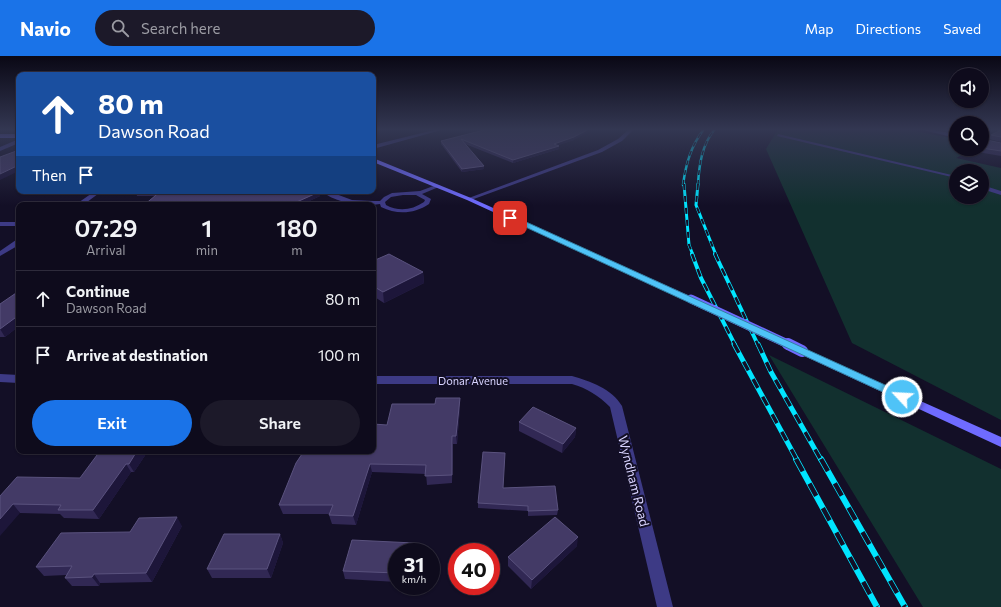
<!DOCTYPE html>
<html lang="en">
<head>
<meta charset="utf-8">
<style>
	:root { --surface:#0e0b1c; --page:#1c1929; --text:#f1f3f6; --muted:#9b9ba3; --line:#2e2b3b; --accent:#1a73e8 }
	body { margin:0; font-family:Commissioner,sans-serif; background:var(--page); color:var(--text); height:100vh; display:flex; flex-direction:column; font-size:15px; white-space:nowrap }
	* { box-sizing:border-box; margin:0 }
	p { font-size:13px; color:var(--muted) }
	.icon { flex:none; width:22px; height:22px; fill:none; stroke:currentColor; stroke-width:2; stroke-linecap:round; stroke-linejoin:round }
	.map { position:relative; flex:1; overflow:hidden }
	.side { position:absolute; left:16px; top:146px; width:360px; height:252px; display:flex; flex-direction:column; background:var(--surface); border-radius:8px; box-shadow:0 1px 3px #0004,0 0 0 1px var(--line) }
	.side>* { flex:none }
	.banner { position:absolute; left:16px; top:16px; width:360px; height:122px; border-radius:8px; box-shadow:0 1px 3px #0004,0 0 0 1px var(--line); background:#1a4fa0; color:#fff; overflow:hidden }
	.tools { position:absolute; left:949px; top:12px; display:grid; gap:8px }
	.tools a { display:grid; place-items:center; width:40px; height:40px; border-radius:50%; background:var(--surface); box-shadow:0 1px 3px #0004,0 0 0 1px var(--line); font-size:20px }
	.speed { position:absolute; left:388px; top:487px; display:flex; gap:8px; font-size:20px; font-weight:700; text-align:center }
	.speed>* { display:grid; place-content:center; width:52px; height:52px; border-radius:50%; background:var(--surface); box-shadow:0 1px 3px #0004,0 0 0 1px var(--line); line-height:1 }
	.speed small { font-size:10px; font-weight:400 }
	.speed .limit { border:6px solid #d22; background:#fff; color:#111 }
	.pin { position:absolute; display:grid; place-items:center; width:34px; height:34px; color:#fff; margin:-17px; border-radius:8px; box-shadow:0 2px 6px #0006 }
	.me { position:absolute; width:44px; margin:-22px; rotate:295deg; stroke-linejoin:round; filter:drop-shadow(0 0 3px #0008) }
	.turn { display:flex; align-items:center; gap:14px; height:84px; padding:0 16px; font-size:18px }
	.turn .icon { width:52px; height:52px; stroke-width:2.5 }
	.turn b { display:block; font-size:28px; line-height:34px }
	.then { display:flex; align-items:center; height:38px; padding:0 16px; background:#0003; gap:8px; font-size:15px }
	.eta { display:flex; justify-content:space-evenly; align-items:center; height:68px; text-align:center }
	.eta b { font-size:24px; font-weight:600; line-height:28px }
	.button { display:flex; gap:8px; margin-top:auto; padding:8px 16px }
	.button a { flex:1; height:46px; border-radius:24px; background:var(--accent); color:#fff; font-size:16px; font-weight:600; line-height:46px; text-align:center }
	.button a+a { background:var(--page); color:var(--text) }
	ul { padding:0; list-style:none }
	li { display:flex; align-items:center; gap:12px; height:56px; padding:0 16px; border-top:1px solid var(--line) }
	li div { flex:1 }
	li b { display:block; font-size:15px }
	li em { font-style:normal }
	header { display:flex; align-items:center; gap:24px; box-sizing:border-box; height:56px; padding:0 20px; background:var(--accent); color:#fff }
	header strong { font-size:19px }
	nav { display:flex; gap:22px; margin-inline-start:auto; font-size:14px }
	.search { width:280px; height:36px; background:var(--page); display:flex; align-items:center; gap:10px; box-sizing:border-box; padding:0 14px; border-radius:22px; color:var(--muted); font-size:15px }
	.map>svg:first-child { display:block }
	.green { fill:#12302f; fill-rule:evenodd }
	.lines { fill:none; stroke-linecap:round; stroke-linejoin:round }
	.lane { fill:#3d3a85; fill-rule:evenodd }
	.street { fill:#3d3a85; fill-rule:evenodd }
	.secondary { fill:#6f6bff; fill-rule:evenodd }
	.rail-far4-casing { stroke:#00e5ff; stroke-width:2.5 }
	.rail-far3-casing { stroke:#00e5ff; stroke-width:3 }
	.rail-far2-casing { stroke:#00e5ff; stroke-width:4 }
	.rail-far1-casing { stroke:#00e5ff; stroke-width:5 }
	.rail-casing { stroke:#00e5ff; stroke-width:6 }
	.rail-far4 { stroke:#130f26; stroke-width:1.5; stroke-dasharray:5; stroke-linecap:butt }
	.rail-far3 { stroke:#130f26; stroke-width:2; stroke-dasharray:6; stroke-linecap:butt }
	.rail-far2 { stroke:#130f26; stroke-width:2.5; stroke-dasharray:8; stroke-linecap:butt }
	.rail-far1 { stroke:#130f26; stroke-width:3.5; stroke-dasharray:10; stroke-linecap:butt }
	.rail { stroke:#130f26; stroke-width:4.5; stroke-dasharray:14; stroke-linecap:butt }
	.secondary-bridge-far1 { stroke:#6f6bff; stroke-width:9 }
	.secondary-bridge { stroke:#6f6bff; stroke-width:12 }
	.wall { fill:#312854 }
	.shaded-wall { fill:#1d163a }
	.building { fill:#433a66; stroke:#5a527e }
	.route { fill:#4fc3f7; stroke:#337fa1 }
	.labels { text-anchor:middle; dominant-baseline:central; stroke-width:4; stroke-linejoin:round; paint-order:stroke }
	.street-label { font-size:11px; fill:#d9d4ff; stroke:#130f26 }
	.near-street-label { font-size:13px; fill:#d9d4ff; stroke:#130f26 }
</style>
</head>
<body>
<header>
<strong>Navio</strong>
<div class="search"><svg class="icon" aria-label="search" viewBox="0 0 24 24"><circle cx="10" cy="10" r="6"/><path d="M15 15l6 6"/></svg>Search here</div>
<nav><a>Map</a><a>Directions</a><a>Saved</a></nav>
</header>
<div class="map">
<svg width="1001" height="551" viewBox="0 0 1001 551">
	<rect width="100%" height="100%" fill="#130f26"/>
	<!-- green -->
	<path class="green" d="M778 73H905L956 83V93H973L956 102 1001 112V364L852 287 766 93ZM956 115H982V141H956Z
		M769 299 1001 413V551H923Z"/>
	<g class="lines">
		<!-- lane -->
		<path class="lane" d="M778 78 956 120V122L777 80Z
			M436 129 441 130 422 138 431 143 429 148C414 158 397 159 381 151L380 148C361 151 336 147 321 135H328L352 144 374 145H380L384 141 392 137 420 135ZM403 139H416L425 144 424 146C412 154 399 156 386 149L385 146 391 141Z
			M982 129 1001 135V139L982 133Z"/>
		<!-- street -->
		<path class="street" d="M438 73H445L373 93V89Z
			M629 73H634L622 85 602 96 471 144 466 143 598 94 618 83Z
			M919 73H927L956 78V82Z
			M19 83V87L0 95V91Z
			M95 135H102L83 149H75Z
			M0 166H19V170H0Z
			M16 184H19V189L0 200V195Z
			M0 318 19 319V327L0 326Z
			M373 320H572C590 325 612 333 622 350L673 551H657L610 351C599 340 587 332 572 328H373Z"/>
		<!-- secondary -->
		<path class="secondary" d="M0 78H19V82H0Z
			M373 102 471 142 696 243 694 245H688L467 144 373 106Z
			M802 292 1001 381V391L798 297 797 295 798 293Z"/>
		<defs>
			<path id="rail-far4" d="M683 129C686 107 691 90 704 73
				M698 129C699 109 702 88 715 73"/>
			<path id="rail-far3" d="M684 128 689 189 693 199
				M698 128 696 149 716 199"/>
			<path id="rail-far2" d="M692 198 701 222 735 289
				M715 198 758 289"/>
			<path id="rail-far1" d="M734 288 797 404
				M758 288 771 316 821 404"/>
			<path id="rail" d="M796 403 877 551
				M821 403 905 551"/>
		</defs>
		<!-- rail-far4 casing -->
		<use href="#rail-far4" class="rail-far4-casing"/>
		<!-- rail-far3 casing -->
		<use href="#rail-far3" class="rail-far3-casing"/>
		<!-- rail-far2 casing -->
		<use href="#rail-far2" class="rail-far2-casing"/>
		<!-- rail-far1 casing -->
		<use href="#rail-far1" class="rail-far1-casing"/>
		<!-- rail casing -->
		<use href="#rail" class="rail-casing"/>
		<!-- rail-far4 -->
		<use href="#rail-far4" class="rail-far4"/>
		<!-- rail-far3 -->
		<use href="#rail-far3" class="rail-far3"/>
		<!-- rail-far2 -->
		<use href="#rail-far2" class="rail-far2"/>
		<!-- rail-far1 -->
		<use href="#rail-far1" class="rail-far1"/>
		<!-- rail -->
		<use href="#rail" class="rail"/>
		<!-- secondary-bridge-far1 -->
		<path class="secondary-bridge-far1" d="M691 243 790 289"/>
		<!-- secondary-bridge -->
		<path class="secondary-bridge" d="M788 288 802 295"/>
	</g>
	<!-- wall -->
	<path class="wall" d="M488 73 574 84 558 89 559 90V93L513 107 465 88 484 110V113L462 116 441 88V85Z
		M986 73H1001V86L989 83 991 79 999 75Z
		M982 83 1001 87V100L966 94 967 93H982Z
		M137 135H316L320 140 301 149H144L156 140H137L136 136Z
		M373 205 423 216 424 227 384 247 373 240Z
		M19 232V270L5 281H0V248L17 237 15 234Z
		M460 342V351L457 388H453L452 427 427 429 426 418 372 416 356 469 332 468 329 459V458H283L279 449 373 395 387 369 435 348Z
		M519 366 576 372 575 381 562 397 519 375Z
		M148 395 134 416H131L99 463 64 462 60 458 20 457 0 440 80 422Z
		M503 432 558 454 557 459 528 460V455L478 452V447Z
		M182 470 152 526 100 527 99 530H72L65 522 66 519 44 520 36 511 130 476Z
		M280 478 283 487 271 522H212L207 513Z
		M577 490 531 533 508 510V501Z
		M397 496V526L345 523 343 515Z"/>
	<!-- shaded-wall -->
	<path class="shaded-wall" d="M0 73H7L0 76Z
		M589 73H594L574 84 554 91V88Z
		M559 90V93L513 107V104Z
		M19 109V115L0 124V118Z
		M484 110V113L462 116V113Z
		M319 136 320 140 301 149H290Z
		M423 216 424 227 384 247 383 236Z
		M19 259V270L5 281 0 273Z
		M460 342V351L457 388 456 380Z
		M576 372 575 381 562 397 563 388Z
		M452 380 453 388 452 427Z
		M137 395H148L134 416 129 408Z
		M126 408 131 416 99 463 93 454Z
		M370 408 372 416 356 469 353 460Z
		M13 448 20 457 0 480V463Z
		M177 461 182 470 152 526 146 517Z
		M280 478 283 487 271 522 267 513Z
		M578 481 577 490 531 533 532 524Z
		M414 487 416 496H412Z
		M94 518 100 527 99 530 92 521Z"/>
	<!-- building -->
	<path class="building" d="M488 73H589L574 81 554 88 559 90 513 104 461 83 484 110 462 113 441 85Z
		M1001 74V81L991 79Z
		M982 83 1001 87V95L982 92Z
		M19 94V109L0 118V101Z
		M137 135H316L319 136 290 149H144L161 135 136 136Z
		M389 198 423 216 383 236 373 230V205Z
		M19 235V259L0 273V248Z
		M436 342H460L456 380H452V419L425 420 426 409 370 408 353 460 329 459 333 449H279L296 407 304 395H373V368L387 369 392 348H435Z
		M533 351 576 372 563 388 519 366Z
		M100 395H137L129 408H126L93 454H58L61 449 13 448 0 463V440L17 421 80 422Z
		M483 396 505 397 503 432 555 430 558 454 528 455V450L478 447Z
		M177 461 146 517 94 518 92 521 65 522 72 510 36 511 61 477 130 476 139 462Z
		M555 461 578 481 532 524 508 501Z
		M224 478H280L267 513H207Z
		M352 484 414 487 412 496H397V517L343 515Z"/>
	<!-- sky -->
	<linearGradient id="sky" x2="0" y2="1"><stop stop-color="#0a0815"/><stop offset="0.49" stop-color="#333752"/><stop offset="1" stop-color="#333752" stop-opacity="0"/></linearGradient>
	<rect width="1001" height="150" fill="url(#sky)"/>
	<!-- route -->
	<path class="route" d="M508 160H513L905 338 907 341 902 344 898 343 508 163Z"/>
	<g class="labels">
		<!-- street labels -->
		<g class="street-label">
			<text x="473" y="324">Donar Avenue</text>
		</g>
		<!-- near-street labels -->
		<g class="near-street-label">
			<text transform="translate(634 425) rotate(76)">Wyndham Road</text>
		</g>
	</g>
</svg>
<div class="tools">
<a><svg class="icon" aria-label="sound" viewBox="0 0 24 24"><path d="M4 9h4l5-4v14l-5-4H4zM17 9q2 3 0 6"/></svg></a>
<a><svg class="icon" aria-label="search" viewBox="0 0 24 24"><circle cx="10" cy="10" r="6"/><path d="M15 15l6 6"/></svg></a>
<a><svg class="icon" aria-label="layers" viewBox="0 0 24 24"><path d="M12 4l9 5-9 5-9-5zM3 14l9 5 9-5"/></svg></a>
</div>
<div class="speed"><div>31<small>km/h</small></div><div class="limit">40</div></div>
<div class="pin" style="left:510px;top:162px;background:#d93025"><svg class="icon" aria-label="arrive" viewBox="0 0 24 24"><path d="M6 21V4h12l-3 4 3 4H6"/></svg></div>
<svg class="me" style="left:902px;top:341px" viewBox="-20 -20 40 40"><circle r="17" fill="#4fc3f7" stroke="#fff" stroke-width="3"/><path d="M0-11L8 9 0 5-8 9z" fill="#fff"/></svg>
<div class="banner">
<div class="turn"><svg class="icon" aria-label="ahead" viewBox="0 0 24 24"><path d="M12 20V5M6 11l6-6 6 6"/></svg><div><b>80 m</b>Dawson Road</div></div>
<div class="then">Then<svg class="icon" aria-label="arrive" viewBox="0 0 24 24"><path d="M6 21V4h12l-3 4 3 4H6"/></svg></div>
</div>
<section class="side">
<div class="eta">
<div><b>07:29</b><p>Arrival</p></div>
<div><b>1</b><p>min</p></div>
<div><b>180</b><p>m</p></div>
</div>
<ul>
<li><svg class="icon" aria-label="ahead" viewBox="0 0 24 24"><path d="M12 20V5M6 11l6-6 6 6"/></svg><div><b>Continue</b><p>Dawson Road</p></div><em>80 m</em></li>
<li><svg class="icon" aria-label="arrive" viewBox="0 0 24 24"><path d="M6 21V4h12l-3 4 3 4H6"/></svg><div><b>Arrive at destination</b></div><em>100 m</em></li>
</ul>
<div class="button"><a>Exit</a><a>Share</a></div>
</section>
</div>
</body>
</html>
